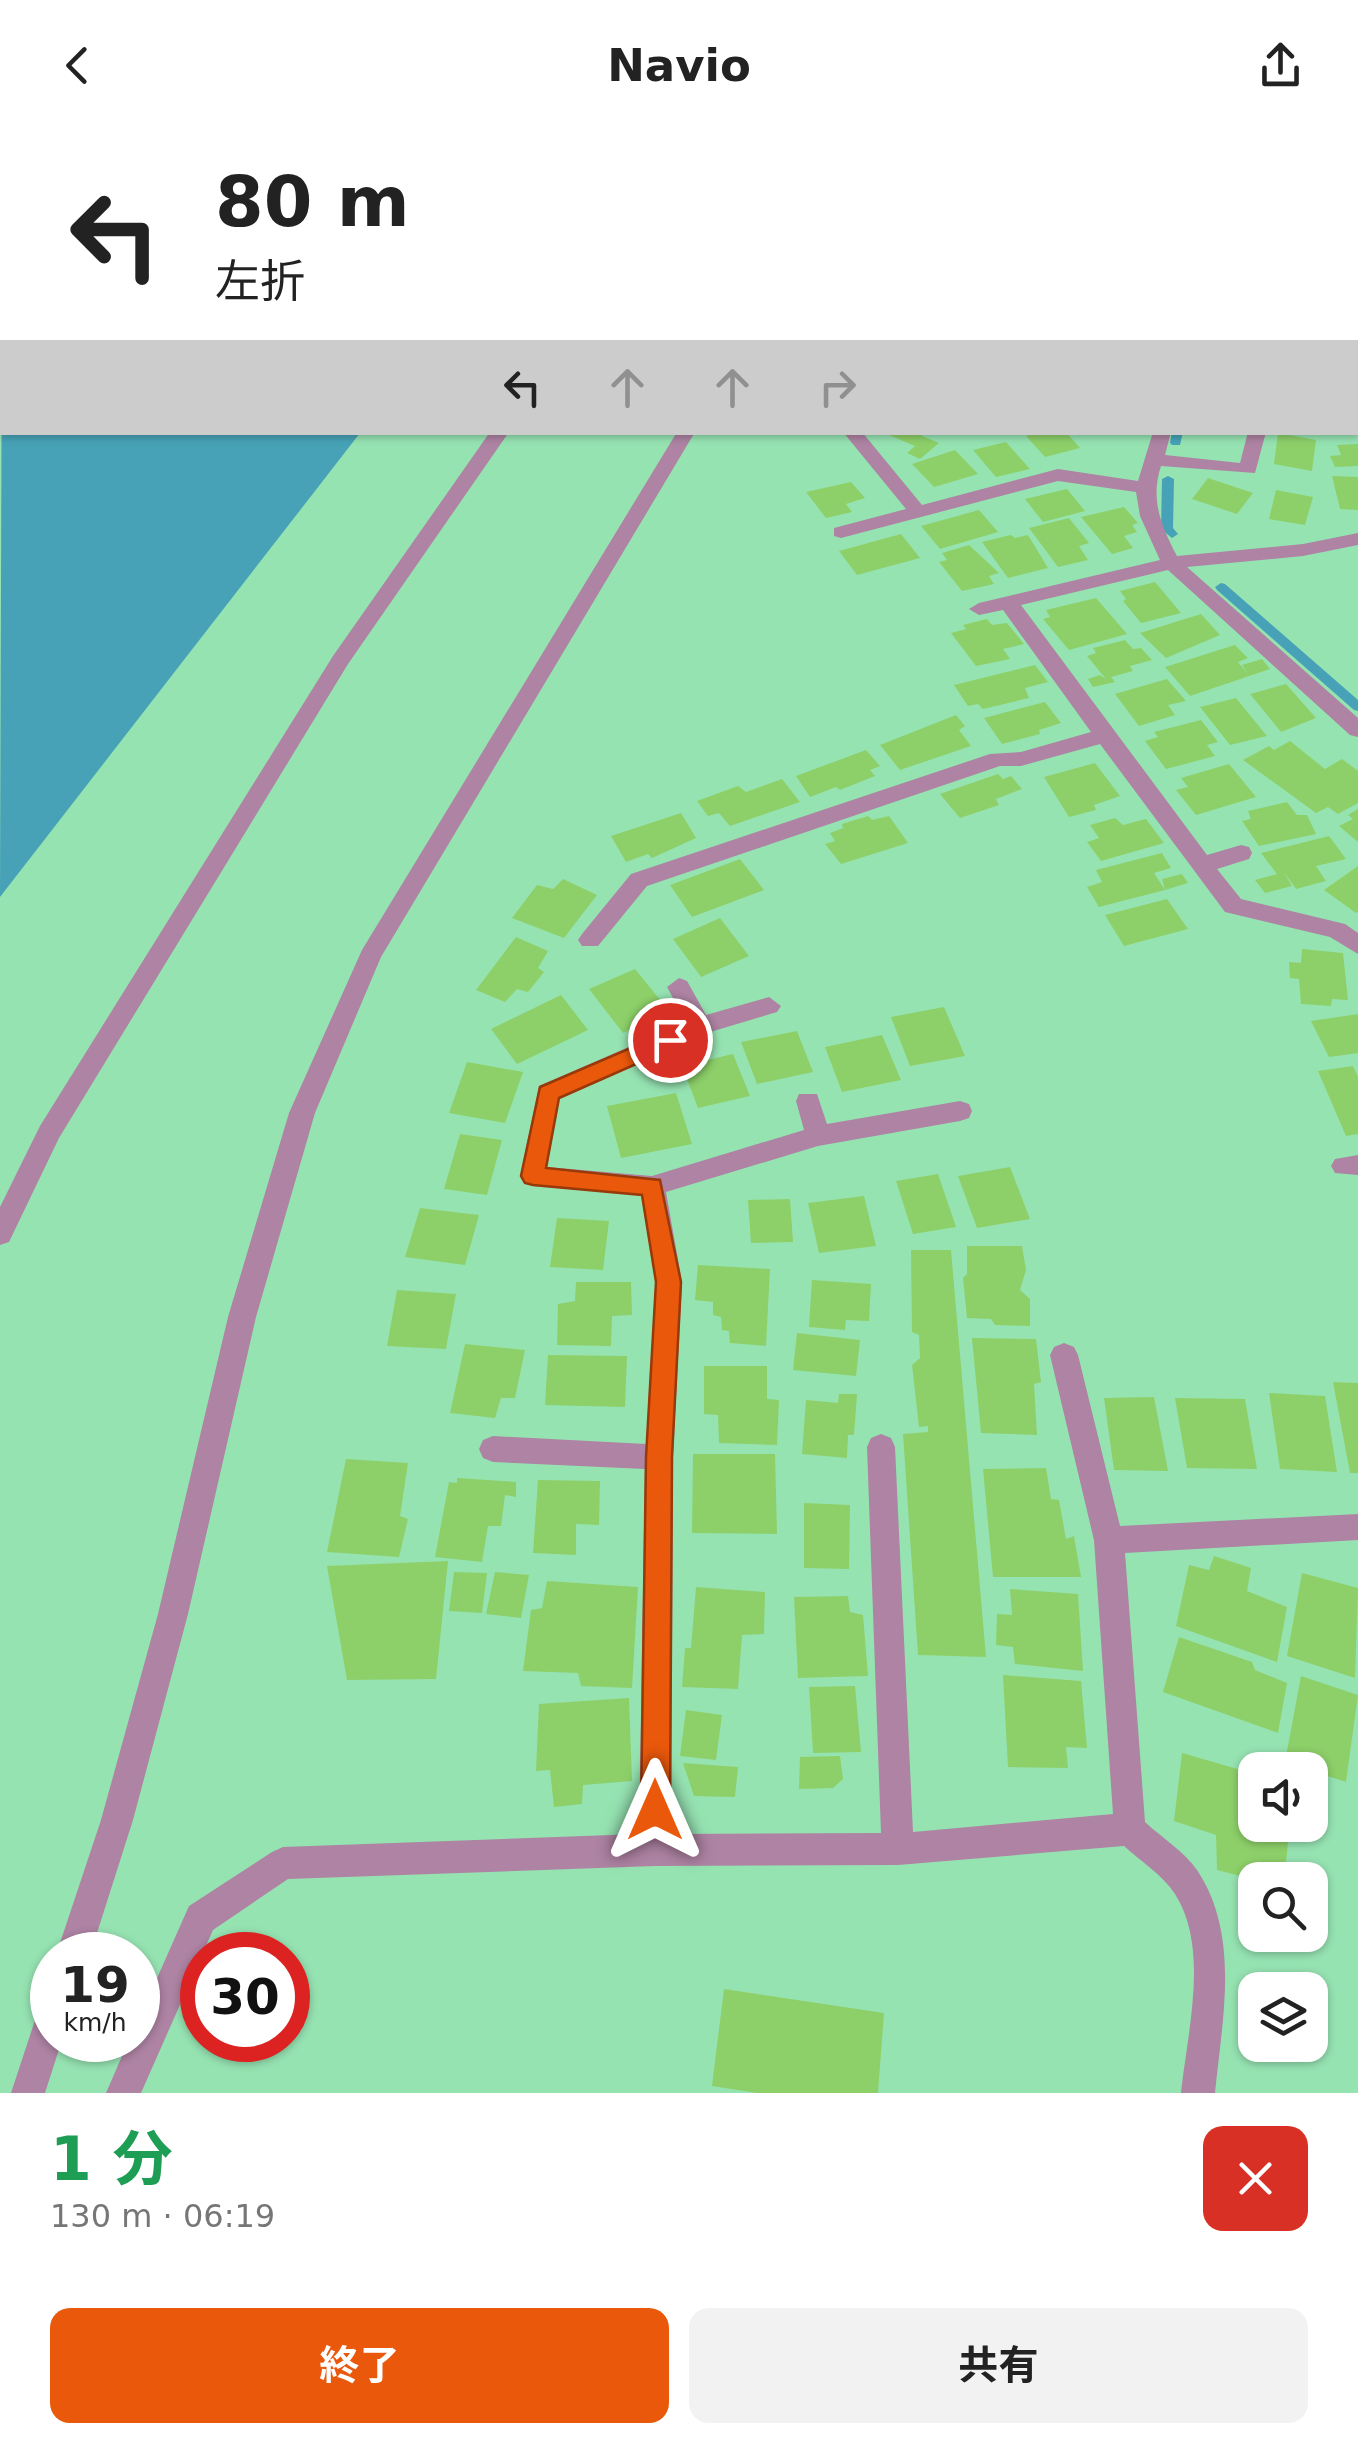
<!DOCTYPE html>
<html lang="ja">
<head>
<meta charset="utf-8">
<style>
	:root { --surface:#fff; --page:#f2f2f2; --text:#222; --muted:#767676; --accent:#ea580c }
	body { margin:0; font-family:"DejaVu Sans","Noto Sans JP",sans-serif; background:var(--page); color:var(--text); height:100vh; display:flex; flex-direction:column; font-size:38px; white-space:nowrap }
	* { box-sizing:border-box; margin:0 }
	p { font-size:32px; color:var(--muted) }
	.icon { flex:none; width:55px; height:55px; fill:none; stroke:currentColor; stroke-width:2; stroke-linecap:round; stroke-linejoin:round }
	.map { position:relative; height:1963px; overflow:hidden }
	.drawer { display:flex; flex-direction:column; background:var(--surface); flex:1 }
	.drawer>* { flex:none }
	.top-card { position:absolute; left:0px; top:0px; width:1360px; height:305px; box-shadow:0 2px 8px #0004; background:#fff; color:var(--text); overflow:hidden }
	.fabs { position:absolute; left:1238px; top:1622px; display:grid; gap:20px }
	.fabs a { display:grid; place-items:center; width:90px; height:90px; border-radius:20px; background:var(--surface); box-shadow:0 2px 8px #0004; font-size:50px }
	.speed { position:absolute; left:30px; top:1802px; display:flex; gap:20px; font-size:50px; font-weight:700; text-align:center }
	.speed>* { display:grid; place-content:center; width:130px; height:130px; border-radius:50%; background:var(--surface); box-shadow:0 2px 8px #0004; line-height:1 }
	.speed small { font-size:25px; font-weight:400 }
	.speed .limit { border:15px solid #d22; background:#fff; color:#111 }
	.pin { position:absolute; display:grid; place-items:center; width:85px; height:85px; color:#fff; margin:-42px; border:5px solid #fff; border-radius:50%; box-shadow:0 2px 10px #0007 }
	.me { position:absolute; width:110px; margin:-55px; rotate:0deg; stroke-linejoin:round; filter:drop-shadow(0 0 8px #0008) }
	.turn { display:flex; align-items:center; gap:35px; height:210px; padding:0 50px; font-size:45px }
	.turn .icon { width:130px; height:130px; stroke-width:2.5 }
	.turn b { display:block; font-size:70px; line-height:85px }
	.lanes { display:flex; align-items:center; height:95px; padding:0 50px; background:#0003; justify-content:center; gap:50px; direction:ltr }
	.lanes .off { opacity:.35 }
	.round { display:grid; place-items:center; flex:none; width:105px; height:105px; border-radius:20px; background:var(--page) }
	.overview { display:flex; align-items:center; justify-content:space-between; height:170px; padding:0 50px }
	h1 { font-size:60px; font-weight:700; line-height:75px; color:#1e9e55 }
	.action { display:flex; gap:20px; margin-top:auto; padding:20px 50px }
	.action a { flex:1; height:115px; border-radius:20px; background:var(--accent); color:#fff; font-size:40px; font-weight:700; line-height:115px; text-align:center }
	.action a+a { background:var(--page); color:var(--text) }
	header { display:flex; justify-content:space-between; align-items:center; height:130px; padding:0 50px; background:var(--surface); font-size:45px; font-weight:700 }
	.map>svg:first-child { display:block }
	.water { fill:#47a2b7 }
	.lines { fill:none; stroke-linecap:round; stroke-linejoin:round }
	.stream { fill:#47a2b7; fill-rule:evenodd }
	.building { fill:#8dd069 }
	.minor { fill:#ae83a3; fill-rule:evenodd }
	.route { fill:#ea580c; stroke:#983908; stroke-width:2.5 }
</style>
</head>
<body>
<header><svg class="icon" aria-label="back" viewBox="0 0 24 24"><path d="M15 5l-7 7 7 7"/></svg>Navio<svg class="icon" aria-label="share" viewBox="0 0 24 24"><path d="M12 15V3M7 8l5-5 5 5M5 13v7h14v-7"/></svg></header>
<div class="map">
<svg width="1358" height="1963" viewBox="0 0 1358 1963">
	<rect width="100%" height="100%" fill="#96e3b2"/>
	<!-- water -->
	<path class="water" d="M128 0H595L126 2Z
		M2 141V302L360 303 0 767Z"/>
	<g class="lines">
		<!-- stream -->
		<path class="stream" d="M1172 302H1183L1180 315H1172L1170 313Z
			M1168 346 1174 349 1173 398 1178 404 1172 408 1161 399 1162 349Z
			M1221 453 1225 454 1358 570V581L1354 580 1217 460 1215 457Z"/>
	</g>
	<!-- building -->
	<path class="building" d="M882 302H913L939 313 920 329 907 323 915 316Z
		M1039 302H1066L1080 318 1045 327 1026 306Z
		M1278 303 1316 310 1312 341 1274 334Z
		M1006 312 1030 339 996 347 973 320Z
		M1358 314V336L1335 337 1330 326 1341 325 1337 315Z
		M955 320 978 344 934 357 912 334Z
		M1332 346 1358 347V380L1340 379Z
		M1208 348 1253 363 1237 384 1192 369Z
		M851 352 865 368 846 374 852 382 826 388 806 362Z
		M1067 359 1085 381 1043 392 1025 369Z
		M1276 360 1313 367 1305 395 1269 389Z
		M1124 377 1138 393 1132 395 1137 402 1124 406 1133 418 1112 424 1081 387Z
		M979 380 998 402 940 419 921 396Z
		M1069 388 1089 413 1079 416 1088 430 1058 437 1029 398Z
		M901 404 920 428 857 445 839 421Z
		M1011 405 1015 408 1028 405 1048 438 1008 448 982 412Z
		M969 415 999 443 989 446 994 454 962 461 939 432 947 430 942 423Z
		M1155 452 1181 483 1141 493 1123 471 1126 469 1120 461Z
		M1096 468 1127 504 1069 520 1043 489 1050 487 1046 480Z
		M1201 484 1220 505 1166 528 1140 503Z
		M987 489 992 495 1007 493 1024 514 1003 519 1010 529 976 536 951 503 966 499 963 495Z
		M1125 510 1133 519 1141 518 1152 530 1130 536 1133 541 1111 547 1115 552 1093 557 1088 549 1100 545 1106 549 1087 526 1096 523 1093 518Z
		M1235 515 1248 528 1238 532 1248 544 1242 535 1262 529 1270 539 1190 566 1165 537Z
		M1035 535 1048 552 1025 558 1029 568 983 579 978 574 968 576 954 555Z
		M1167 549 1186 571 1168 575 1175 585 1139 596 1115 564Z
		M1286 554 1316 588 1281 602 1250 564Z
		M1236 568 1267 606 1230 615 1200 577Z
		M1045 572 1061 593 1039 600 1040 604 1002 614 984 588Z
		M956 585 965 596 959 600 971 616 900 640 880 615Z
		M1201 590 1218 612 1207 615 1215 626 1166 639 1145 611 1158 607 1154 602Z
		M1290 611 1325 639 1342 629 1358 641V673L1338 684 1328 677 1316 683 1243 630 1269 616 1274 620Z
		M866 620 880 636 870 640 875 646 840 660 836 657 810 667 796 646Z
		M1095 633 1120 666 1094 675 1096 680 1069 687 1044 647Z
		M1229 634 1256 667 1196 685 1176 660 1188 657 1181 648Z
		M998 644 1003 649 1011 646 1022 659 996 669 999 675 960 688 940 664Z
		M782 649 800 672 730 696 719 683 708 686 697 671 738 656 746 662Z
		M1287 672 1297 685H1307L1316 704 1259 716 1242 691 1251 689 1248 681Z
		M1358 679V712L1339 696 1353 689 1348 685Z
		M681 683 696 708 652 728 648 724 626 732 611 706Z
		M868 686 872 690 889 686 908 713 841 734 825 714 835 711 830 703 843 698 842 694Z
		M1115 688 1123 695 1146 689 1164 713 1101 731 1087 712 1099 708 1090 695Z
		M1329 706 1346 729 1316 736 1326 751 1296 759 1284 742 1292 756 1265 763 1255 750 1277 744 1261 723Z
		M1162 723 1171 738 1154 743 1165 760 1162 749 1182 744 1188 753 1165 760 1099 777 1087 757 1102 752 1096 740Z
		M740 729 764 760 692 787 670 755Z
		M1358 736V782L1356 783 1324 760Z
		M563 749 597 765 564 808 512 788 537 755 553 759Z
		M1167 769 1188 799 1124 816 1105 785Z
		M720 788 749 826 701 847 673 809Z
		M516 807 548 821 538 838 544 842 528 862 517 859 505 872 476 860Z
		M1302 819 1343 823 1348 870 1332 869 1331 876 1301 874 1299 849 1290 848 1289 832 1301 833Z
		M635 839 669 881 623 903 589 859Z
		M561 865 588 900 517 934 491 899Z
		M944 877 965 926 910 936 891 887Z
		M1358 884V923L1329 927 1311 891Z
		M797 901 813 942 757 954 741 912Z
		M882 905 901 950 842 962 825 917Z
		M733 924 750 966 698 978 682 936Z
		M467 932 523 942 505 993 449 983Z
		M1353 936 1358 947V1004L1346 1006 1318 941Z
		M676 963 692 1014 621 1028 607 976Z
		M460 1004 502 1010 487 1065 444 1059Z
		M1010 1037 1030 1089 977 1098 958 1046Z
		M938 1044 956 1097 913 1104 896 1051Z
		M864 1066 876 1116 819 1123 808 1073Z
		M790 1069 793 1112 751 1113 748 1070Z
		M420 1078 479 1085 465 1135 405 1127Z
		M557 1088 609 1091 603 1140 550 1137Z
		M967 1116H1022L1026 1140 1020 1160 1030 1169V1196L995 1195 991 1189 967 1188 963 1148 967 1144Z
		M911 1120H951L986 1527 918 1525 903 1304 928 1302V1296L919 1297 912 1235 920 1228 919 1205 912 1202Z
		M698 1135 770 1139 766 1216 730 1213 729 1201 722 1200 721 1187 713 1185V1172L695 1170Z
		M812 1150 871 1154 869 1191 846 1190 845 1200 809 1197Z
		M576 1152H631L632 1185 612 1186 611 1216 557 1215 558 1174 575 1171Z
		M397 1160 456 1164 446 1219 387 1216Z
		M797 1203 860 1210 856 1246 793 1240Z
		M972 1208 1036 1209 1041 1252 1034 1254 1037 1305 981 1303Z
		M465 1214 525 1220 515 1268H501L495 1288 450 1283Z
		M548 1225 627 1226 625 1277 545 1275Z
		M704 1236H767V1269L779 1270 777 1315 719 1313 718 1285 704 1284Z
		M1333 1252 1358 1253V1343H1350Z
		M1269 1263 1325 1266 1337 1342 1280 1339Z
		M839 1264H857L854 1305H848L847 1328 802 1324 806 1270 838 1273Z
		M1154 1267 1168 1341 1114 1340 1104 1268Z
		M1175 1268 1245 1269 1257 1339 1187 1338Z
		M693 1324H775L777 1404 692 1403Z
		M346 1329 408 1333 400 1386 408 1389 399 1427 327 1422Z
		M1046 1338 1051 1369 1059 1370 1066 1409 1074 1406 1081 1447H993L983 1339Z
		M457 1348 516 1352V1367L505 1365 501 1396H488L482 1432 435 1427 449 1352 457 1353Z
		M538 1350 600 1351 599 1395 576 1394V1425L533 1423Z
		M804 1373 850 1375 849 1439 804 1438Z
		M1214 1426 1251 1438 1247 1461 1287 1477 1277 1532 1176 1496 1189 1435 1209 1440Z
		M448 1431 436 1549 347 1550 327 1436Z
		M454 1442 487 1443 482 1483 449 1481Z
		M495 1442 529 1445 521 1488 486 1484Z
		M1302 1443 1358 1458 1355 1548 1287 1526Z
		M547 1451 638 1457 632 1558 581 1556 578 1543 523 1541 531 1480 542 1478Z
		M696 1457 765 1462 764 1504 742 1505 738 1559 682 1557 685 1518H691Z
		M1010 1459 1078 1464 1083 1541 1015 1534 1013 1517 996 1515 997 1484 1012 1485Z
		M848 1466 850 1482 863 1485 868 1546 798 1548 794 1467Z
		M1179 1507 1252 1532 1255 1540 1287 1553 1278 1603 1163 1562Z
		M1003 1545 1081 1551 1087 1618 1066 1617 1068 1638 1008 1637Z
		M1301 1546 1358 1565 1346 1652 1285 1632Z
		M855 1556 861 1622 813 1623 809 1557Z
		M629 1568 632 1651 583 1655 582 1674 554 1677 550 1640 536 1641 539 1574Z
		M686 1580 722 1585 716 1630 680 1626Z
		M1182 1623 1255 1644V1695H1290L1284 1750H1256L1217 1740 1216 1705 1174 1691Z
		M840 1626 843 1649 833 1658 799 1659 800 1627Z
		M683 1633 738 1637 735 1667 694 1666Z
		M724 1859 884 1883 878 1963H757L712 1956Z"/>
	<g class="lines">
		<!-- minor -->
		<path class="minor" d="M1077 0H1093L1094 2H1079Z
			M490 302H509L348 534 59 1008 9 1112 0 1115V1077L40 996 333 526Z
			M677 302H695L381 827 315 983 256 1187 188 1484 133 1690 90 1825H56L101 1690 158 1484 228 1187 289 983 362 820Z
			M843 302H862L922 375 1058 339 1138 351 1153 302H1171L1165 325 1240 333 1248 302H1266L1255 343 1161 336C1150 369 1161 396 1177 426L1303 414 1358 403V415L1303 426 1187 437 1358 588V607L1350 605 1168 440 1021 475 1207 725 1241 715 1249 717 1252 723 1249 729 1217 739 1241 769 1345 794 1358 803V824L1330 807 1225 782 1100 614 1021 636H1000L647 756 598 816H582L578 810 582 804 631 744 990 624 1021 622 1091 602 1003 480 979 485 969 479 979 473 1160 430 1140 386 1136 362 1058 351 841 408 834 406V398L906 379Z
			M679 848 687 851 706 885 769 867 781 876 777 882 707 903 559 969 547 1037 652 1046 804 1000 796 971 799 964H817L827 994 960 971 969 974 972 981 969 988 960 991 818 1016 666 1062 682 1152 673 1327 671 1704 881 1703 867 1317 871 1308 881 1304 891 1308 895 1317 913 1702 1113 1684 1094 1410 1050 1225 1054 1217 1064 1213 1074 1217 1078 1225 1120 1396 1358 1384V1410L1125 1423 1145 1692C1162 1708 1184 1721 1197 1740 1241 1806 1222 1890 1215 1963H1181C1187 1903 1210 1819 1175 1764 1162 1744 1140 1731 1124 1716L898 1735 655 1736 288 1749 213 1800 141 1963H106L129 1910H138V1891L189 1776 272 1722 283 1717 639 1704 645 1339 493 1332 483 1328 479 1319 483 1310 493 1306 646 1314 656 1152 641 1065 533 1056 524 1053 520 1046 539 956 686 892 667 857Z
			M1358 1025V1045L1335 1043 1331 1036 1335 1029Z
			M52 1870V1910H62L45 1963H11L40 1875Z"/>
	</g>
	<!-- route -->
	<path class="route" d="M670 901 677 904 681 910 677 916 559 968 546 1038 660 1050 681 1152 672 1327 670 1680 665 1691 655 1695 645 1691 641 1680 646 1327 656 1152 642 1065 533 1055 525 1053 521 1046 540 957Z"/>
</svg>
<div class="fabs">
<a><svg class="icon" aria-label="sound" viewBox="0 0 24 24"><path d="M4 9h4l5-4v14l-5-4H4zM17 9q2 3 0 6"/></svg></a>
<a><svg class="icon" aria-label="search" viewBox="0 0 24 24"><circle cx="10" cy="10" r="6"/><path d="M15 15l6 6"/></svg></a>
<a><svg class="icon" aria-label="layers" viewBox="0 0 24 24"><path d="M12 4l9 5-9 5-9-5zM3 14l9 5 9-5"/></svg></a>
</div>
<div class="speed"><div>19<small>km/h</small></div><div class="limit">30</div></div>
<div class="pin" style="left:670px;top:910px;background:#d93025"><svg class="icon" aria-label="arrive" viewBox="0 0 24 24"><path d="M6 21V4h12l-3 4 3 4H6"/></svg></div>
<svg class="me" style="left:655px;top:1680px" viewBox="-20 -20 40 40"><path d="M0-17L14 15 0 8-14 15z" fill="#ea580c" stroke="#fff" stroke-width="4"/></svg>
<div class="top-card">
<div class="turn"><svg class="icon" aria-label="left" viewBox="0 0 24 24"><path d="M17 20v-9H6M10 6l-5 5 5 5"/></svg><div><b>80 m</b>左折</div></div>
<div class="lanes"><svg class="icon" aria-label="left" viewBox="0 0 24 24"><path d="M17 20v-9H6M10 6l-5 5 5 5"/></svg><svg class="icon off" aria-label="ahead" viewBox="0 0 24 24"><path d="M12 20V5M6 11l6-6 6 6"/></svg><svg class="icon off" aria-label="ahead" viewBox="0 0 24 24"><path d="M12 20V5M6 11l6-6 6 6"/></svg><svg class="icon off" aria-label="right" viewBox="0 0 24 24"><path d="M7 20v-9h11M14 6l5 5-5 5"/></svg></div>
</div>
</div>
<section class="drawer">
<div class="overview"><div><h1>1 分</h1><p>130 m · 06:19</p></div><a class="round" style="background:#d93025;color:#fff"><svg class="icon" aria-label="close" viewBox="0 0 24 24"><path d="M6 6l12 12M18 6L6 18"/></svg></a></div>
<div class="action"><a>終了</a><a>共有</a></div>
</section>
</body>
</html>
